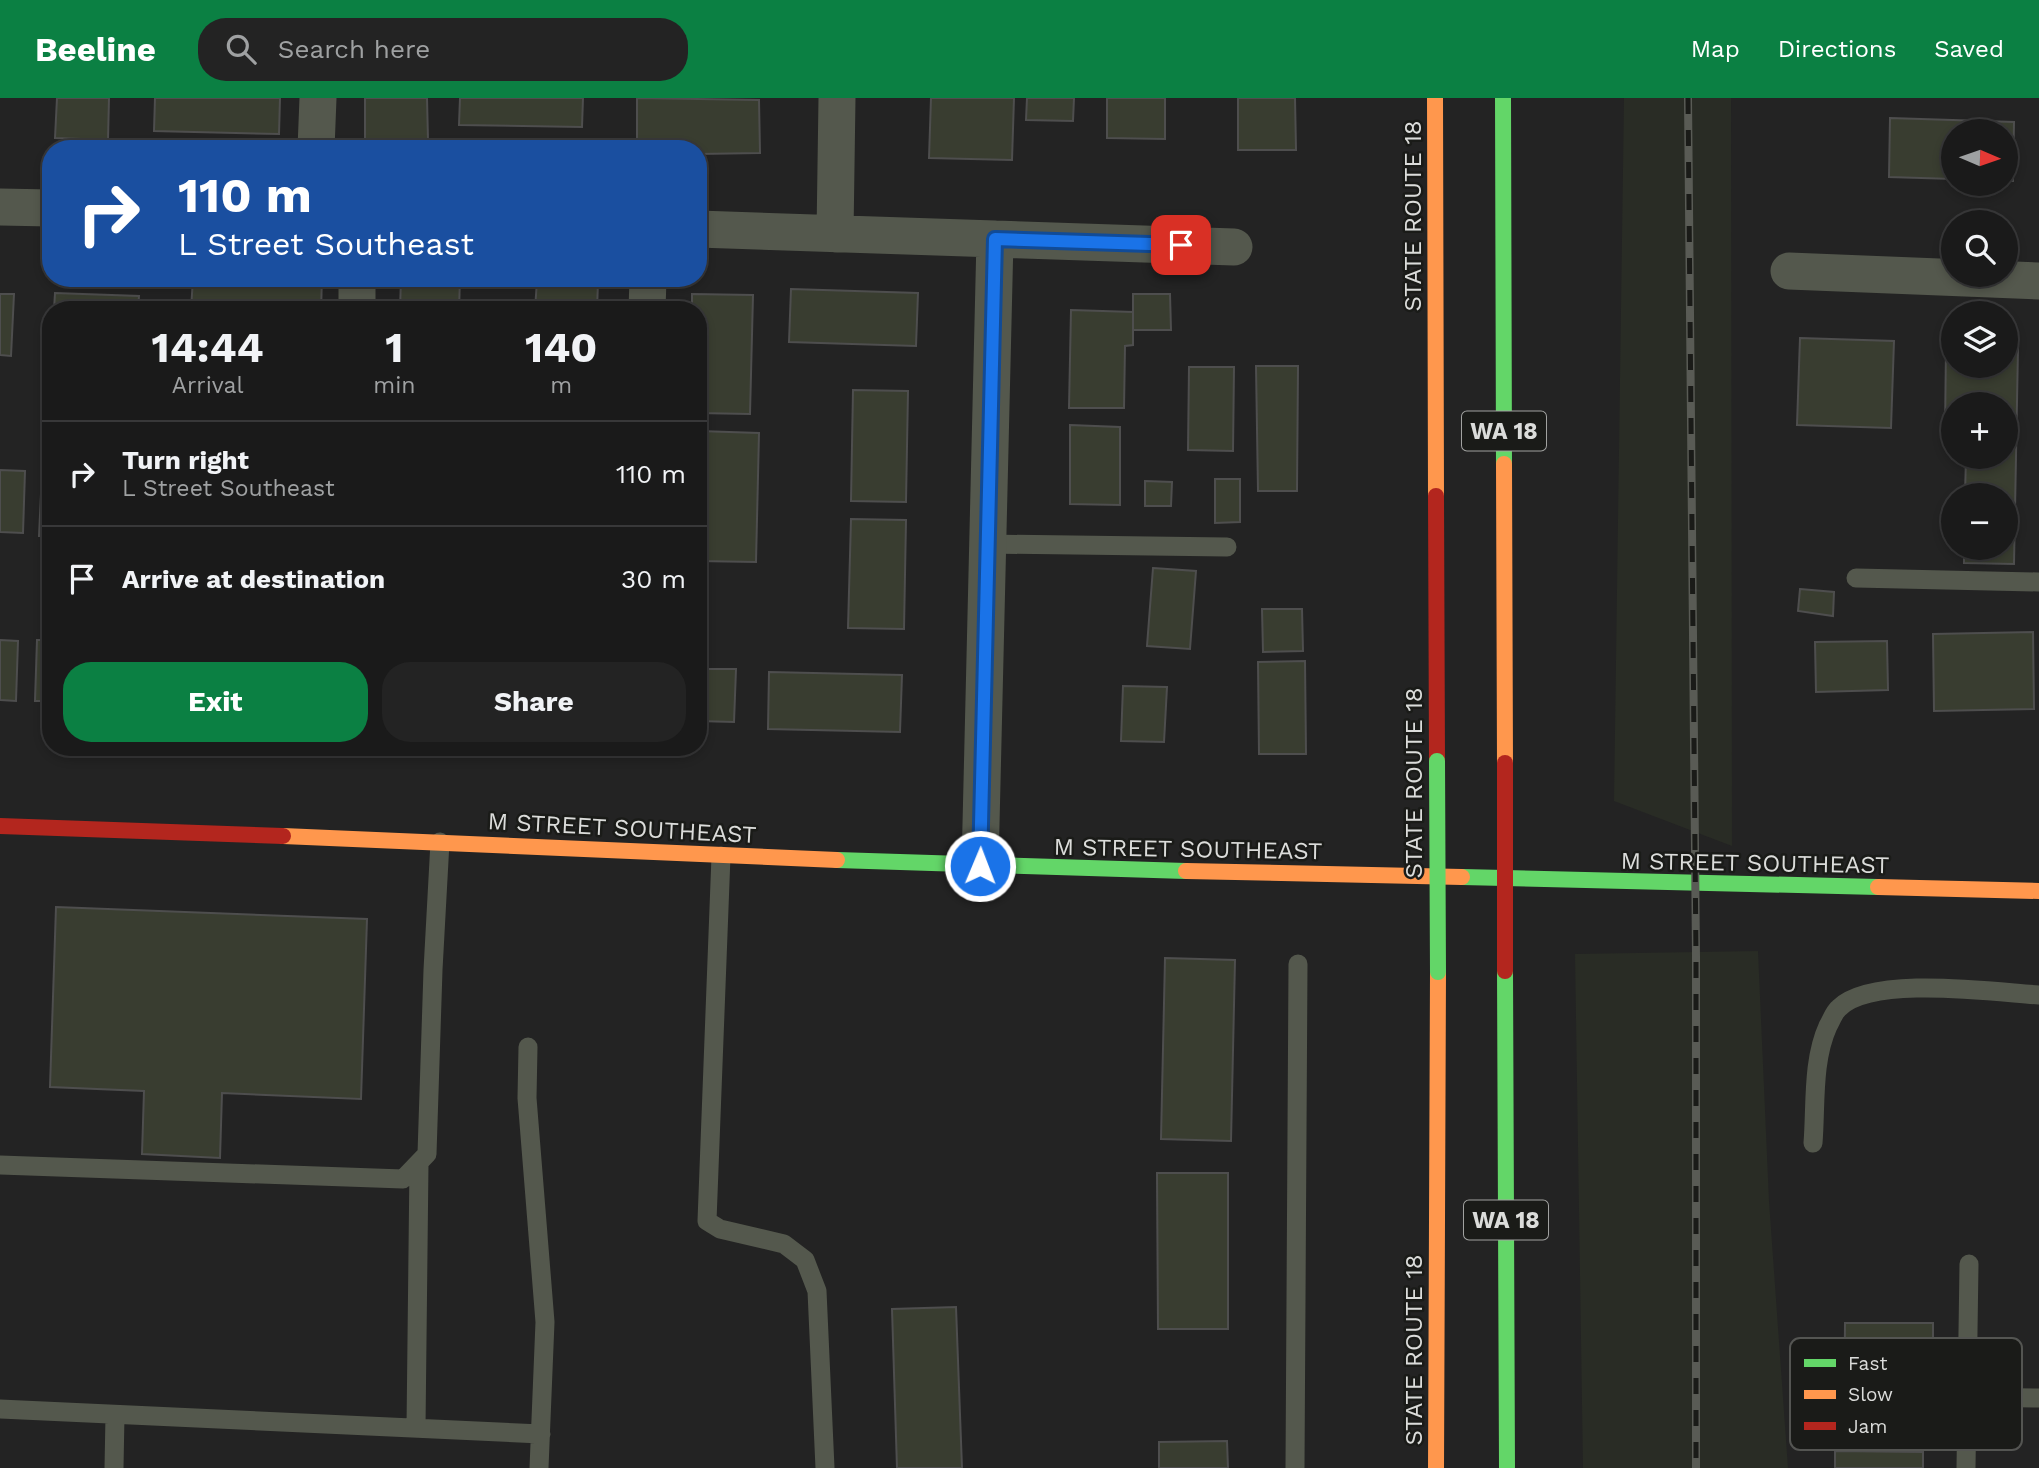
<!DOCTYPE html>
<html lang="en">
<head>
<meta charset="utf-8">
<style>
	:root { --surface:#1a1a1a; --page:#232323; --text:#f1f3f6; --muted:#9fa1a2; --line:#383839; --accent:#0b8043 }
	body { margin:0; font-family:"Work Sans",sans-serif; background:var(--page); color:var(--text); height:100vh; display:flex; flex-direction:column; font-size:26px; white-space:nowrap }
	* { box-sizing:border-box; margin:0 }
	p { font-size:23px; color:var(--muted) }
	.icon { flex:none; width:38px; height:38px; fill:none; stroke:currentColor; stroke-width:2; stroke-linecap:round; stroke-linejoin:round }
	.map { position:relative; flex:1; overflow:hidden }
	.side { position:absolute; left:42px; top:203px; width:665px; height:455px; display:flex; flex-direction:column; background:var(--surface); border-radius:28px; box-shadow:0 4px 10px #0003,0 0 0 2px var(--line) }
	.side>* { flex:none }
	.guide { position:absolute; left:42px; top:42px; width:665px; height:147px; border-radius:28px; box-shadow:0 4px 10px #0003,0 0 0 2px var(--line); background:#1a4fa0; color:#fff; overflow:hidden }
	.needle { width:46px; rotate:92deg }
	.tools { position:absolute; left:1941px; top:21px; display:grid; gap:14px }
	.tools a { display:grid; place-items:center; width:77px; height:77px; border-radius:50%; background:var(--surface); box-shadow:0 4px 10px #0003,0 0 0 2px var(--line); font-size:35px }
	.pin { position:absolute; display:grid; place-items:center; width:60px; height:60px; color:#fff; margin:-30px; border-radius:14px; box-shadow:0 4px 10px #0006 }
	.me { position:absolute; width:77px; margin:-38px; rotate:1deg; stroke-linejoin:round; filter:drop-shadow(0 0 5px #0008) }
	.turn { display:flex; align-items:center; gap:24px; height:147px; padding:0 21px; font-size:32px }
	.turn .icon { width:91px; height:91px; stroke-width:2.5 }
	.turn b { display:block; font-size:49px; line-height:60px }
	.eta { display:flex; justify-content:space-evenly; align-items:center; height:119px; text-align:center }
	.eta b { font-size:42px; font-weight:700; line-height:49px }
	.cta { display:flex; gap:14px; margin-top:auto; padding:14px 21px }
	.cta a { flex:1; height:80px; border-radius:28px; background:var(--accent); color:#fff; font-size:28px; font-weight:700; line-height:80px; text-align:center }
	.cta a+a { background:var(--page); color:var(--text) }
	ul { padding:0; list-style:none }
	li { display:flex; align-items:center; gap:21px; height:105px; padding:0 21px; border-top:2px solid var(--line) }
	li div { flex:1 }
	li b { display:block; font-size:26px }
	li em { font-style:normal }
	header { display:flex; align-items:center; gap:42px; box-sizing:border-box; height:98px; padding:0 35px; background:var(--accent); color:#fff }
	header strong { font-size:33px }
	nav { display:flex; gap:38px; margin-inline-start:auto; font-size:24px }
	.search { width:490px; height:63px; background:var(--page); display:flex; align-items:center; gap:18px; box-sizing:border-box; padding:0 24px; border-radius:28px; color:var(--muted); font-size:26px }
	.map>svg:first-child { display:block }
	.built { fill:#292c25 }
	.building { fill:#393d30; stroke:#4e4e4e; stroke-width:2 }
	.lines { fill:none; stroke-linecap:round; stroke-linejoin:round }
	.lane { stroke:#54584d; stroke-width:19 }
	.street { stroke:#54584d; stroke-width:37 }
	.fast { stroke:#63d668; stroke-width:16 }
	.slow { stroke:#ff974d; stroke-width:16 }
	.jam { stroke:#b3261e; stroke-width:16 }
	.rail-casing { stroke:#595b55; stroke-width:8 }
	.rail { stroke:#1a1b18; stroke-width:5; stroke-dasharray:16; stroke-linecap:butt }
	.fast-bridge { stroke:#63d668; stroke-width:16 }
	.jam-bridge { stroke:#b3261e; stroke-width:16 }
	.route-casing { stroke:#114b97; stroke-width:18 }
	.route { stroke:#1a73e8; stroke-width:12 }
	.labels { text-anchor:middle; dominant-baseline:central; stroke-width:5; stroke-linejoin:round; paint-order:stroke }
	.shield { fill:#1a1b18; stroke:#a1a2a0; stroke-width:2 }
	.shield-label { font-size:23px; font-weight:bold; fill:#dbdcda }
	.street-label { font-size:24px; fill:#dbdcda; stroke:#1a1b18 }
	.key { fill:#1a1b18; stroke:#545552; stroke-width:2 }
	.key-label { font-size:19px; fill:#dbdcda }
</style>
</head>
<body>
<header>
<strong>Beeline</strong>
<div class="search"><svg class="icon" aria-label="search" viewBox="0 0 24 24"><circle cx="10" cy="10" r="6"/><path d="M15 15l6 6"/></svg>Search here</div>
<nav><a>Map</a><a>Directions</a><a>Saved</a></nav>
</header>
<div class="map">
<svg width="2039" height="1370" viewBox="0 0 2039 1370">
	<rect width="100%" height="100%" fill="#232323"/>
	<!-- built -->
	<path class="built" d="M1624 0H1731L1732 748 1614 703Z
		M1758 853 1769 1103 1788 1370H1583L1575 856Z"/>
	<!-- building -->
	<path class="building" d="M57 0H109L108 42 55 40Z
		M155 0H280L279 36 154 33Z
		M365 0H427L428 42H365Z
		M460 0H583L582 29 459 27Z
		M637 0 759 2 760 55 698 56V51H637Z
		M931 0H1014L1012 62 929 60Z
		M1027 0H1074L1073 23 1026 22Z
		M1107 0H1165V41L1107 40Z
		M1238 0H1295L1296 52H1238Z
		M1890 20 2014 24 2013 83H2006V33H1953V81L1889 79Z
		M193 180H322L321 212H191Z
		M401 180H460L459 212H400Z
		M537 182 598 184 597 212H535Z
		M791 191 918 195 916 248 789 244Z
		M55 195 139 198 138 212H54Z
		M0 196H14L11 258 0 257Z
		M692 196 753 197 750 316 698 315V212H692Z
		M1133 196H1170L1171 232H1133Z
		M1071 212 1133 214V247L1125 248 1124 310H1069Z
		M1800 240 1894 243 1891 330 1797 327Z
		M1946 249H1953V268H2006V250H2018L2014 466 1964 465V450H2006V397H1965L1966 359H2006V306H1953V334L1945 333Z
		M1256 268H1298L1297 393H1258Z
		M1189 269H1234L1233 353 1188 352Z
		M853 292 908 293 906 404 851 403Z
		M1070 327 1120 329V407L1070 406Z
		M699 333 759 335 756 464 698 463Z
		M0 372 25 373 23 435 0 434Z
		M42 375H51V438H39Z
		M1215 381H1240V424L1215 425Z
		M1145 383 1172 384 1171 408H1145Z
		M851 421 906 422 904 531 848 530Z
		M1153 470 1196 473 1190 551 1147 548Z
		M1800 491 1834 494 1833 518 1798 513Z
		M1262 511H1302L1303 553 1263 554Z
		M2033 534 2034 611 1934 613 1933 536Z
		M0 542 18 543 16 603 0 602Z
		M37 542H51V603H35Z
		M1887 543 1888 592 1816 594 1815 544Z
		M1305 563 1306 656H1259L1258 564Z
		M698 571H736L734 624 698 623Z
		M769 574 902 577 900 634 768 631Z
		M1123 588 1167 589 1164 644 1121 643Z
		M56 809 367 821 361 1001 222 995 220 1060 142 1056 144 993 50 989Z
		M1165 860 1235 862 1231 1043 1161 1041Z
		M1157 1075H1228V1231H1158Z
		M956 1209 962 1370H897L892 1211Z
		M1845 1225H1933V1326L1844 1325Z
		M1227 1343 1228 1370H1159V1344Z
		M1835 1353 1923 1354V1370H1835Z"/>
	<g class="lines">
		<!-- lane -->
		<path class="lane" d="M988 446 1227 449
			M1856 480 2039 484
			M721 758 707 1123 720 1131 784 1146 805 1162 817 1193 825 1370
			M528 949 527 1000 545 1224 539 1370
			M1813 1045C1816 1008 1812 963 1828 928 1831 923 1834 914 1839 910 1872 877 1993 894 2039 897
			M0 1067 403 1081 427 1056 433 872 440 744
			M1967 1299 2039 1300
			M0 1311 541 1336
			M416 1330 419 1065
			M114 1370 115 1317
			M1295 1370 1298 866
			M1966 1370 1969 1166"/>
		<!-- street -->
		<path class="street" d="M316 51 318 0
			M0 109 51 110
			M698 131 1234 149
			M835 136 837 0
			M1789 173 2039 183
			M357 212V180
			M647 212 648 180
			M980 768 995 141"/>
		<!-- fast -->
		<path class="fast" d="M1503 0 1504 366
			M837 762 1186 773
			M1462 779 1878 789
			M1505 873 1507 1370"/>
		<!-- slow -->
		<path class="slow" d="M1435 0 1436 398
			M1504 366 1505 665
			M283 738 837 762
			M1186 773 1462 779
			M1878 789 2039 793
			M1436 1370 1438 874"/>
		<!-- jam -->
		<path class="jam" d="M1436 398 1437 663
			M0 728 283 738"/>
		<defs>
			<path id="rail" d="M1688 0 1696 858V1370"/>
		</defs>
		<!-- rail casing -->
		<use href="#rail" class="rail-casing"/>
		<!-- rail -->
		<use href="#rail" class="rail"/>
		<!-- fast-bridge -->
		<path class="fast-bridge" d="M1437 663 1438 874"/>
		<!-- jam-bridge -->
		<path class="jam-bridge" d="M1505 665V873"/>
	</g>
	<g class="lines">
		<defs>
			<path id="route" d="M980 768 995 141 1181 147"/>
		</defs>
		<!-- route casing -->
		<use href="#route" class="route-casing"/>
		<!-- route -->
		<use href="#route" class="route"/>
	</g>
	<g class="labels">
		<!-- shield labels -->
		<g class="shield">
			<rect x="1462" y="313.5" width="84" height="39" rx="5"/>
			<rect x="1464" y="1102.5" width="84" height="39" rx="5"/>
		</g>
		<g class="shield-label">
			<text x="1504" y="333">WA 18</text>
			<text x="1506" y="1122">WA 18</text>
		</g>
		<!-- street labels -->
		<g class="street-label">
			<text transform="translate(1413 118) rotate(-90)">STATE ROUTE 18</text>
			<text transform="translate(1414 685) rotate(-90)">STATE ROUTE 18</text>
			<text transform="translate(622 730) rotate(3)">M STREET SOUTHEAST</text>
			<text transform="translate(1188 751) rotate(1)">M STREET SOUTHEAST</text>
			<text transform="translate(1755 765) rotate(1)">M STREET SOUTHEAST</text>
			<text transform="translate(1414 1252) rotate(-90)">STATE ROUTE 18</text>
		</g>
	</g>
	<!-- legend -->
	<rect x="1790" y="1240" width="232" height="112" rx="10" class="key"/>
	<rect x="1804" y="1261" width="32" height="8" fill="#63d668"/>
	<rect x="1804" y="1292" width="32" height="9" fill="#ff974d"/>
	<rect x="1804" y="1324" width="32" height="8" fill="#b3261e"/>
	<g class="key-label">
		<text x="1848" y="1272">Fast</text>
		<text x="1848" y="1303">Slow</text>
		<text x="1848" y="1335">Jam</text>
	</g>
</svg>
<div class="tools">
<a><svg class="needle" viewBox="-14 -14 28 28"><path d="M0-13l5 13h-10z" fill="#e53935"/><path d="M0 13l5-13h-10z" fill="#9fa1a2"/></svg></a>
<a><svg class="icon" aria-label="search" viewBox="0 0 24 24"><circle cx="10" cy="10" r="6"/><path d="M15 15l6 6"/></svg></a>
<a><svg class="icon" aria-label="layers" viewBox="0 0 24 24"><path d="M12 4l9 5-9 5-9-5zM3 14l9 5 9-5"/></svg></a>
<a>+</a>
<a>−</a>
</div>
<div class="pin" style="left:1181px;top:147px;background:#d93025"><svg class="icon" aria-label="arrive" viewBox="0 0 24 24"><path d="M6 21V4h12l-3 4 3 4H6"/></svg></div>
<svg class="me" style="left:980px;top:768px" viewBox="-20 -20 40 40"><circle r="17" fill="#1a73e8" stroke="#fff" stroke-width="3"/><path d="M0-11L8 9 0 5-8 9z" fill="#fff"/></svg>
<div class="guide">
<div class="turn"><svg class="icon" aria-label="right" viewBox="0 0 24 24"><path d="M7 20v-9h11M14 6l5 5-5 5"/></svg><div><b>110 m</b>L Street Southeast</div></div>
</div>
<section class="side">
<div class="eta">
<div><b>14:44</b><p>Arrival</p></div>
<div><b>1</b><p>min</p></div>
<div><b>140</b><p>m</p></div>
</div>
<ul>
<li><svg class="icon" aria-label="right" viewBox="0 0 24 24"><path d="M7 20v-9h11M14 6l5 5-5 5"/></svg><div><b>Turn right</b><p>L Street Southeast</p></div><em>110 m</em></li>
<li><svg class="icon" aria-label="arrive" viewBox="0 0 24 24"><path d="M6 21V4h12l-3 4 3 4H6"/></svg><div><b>Arrive at destination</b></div><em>30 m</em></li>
</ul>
<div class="cta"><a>Exit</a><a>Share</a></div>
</section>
</div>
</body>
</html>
